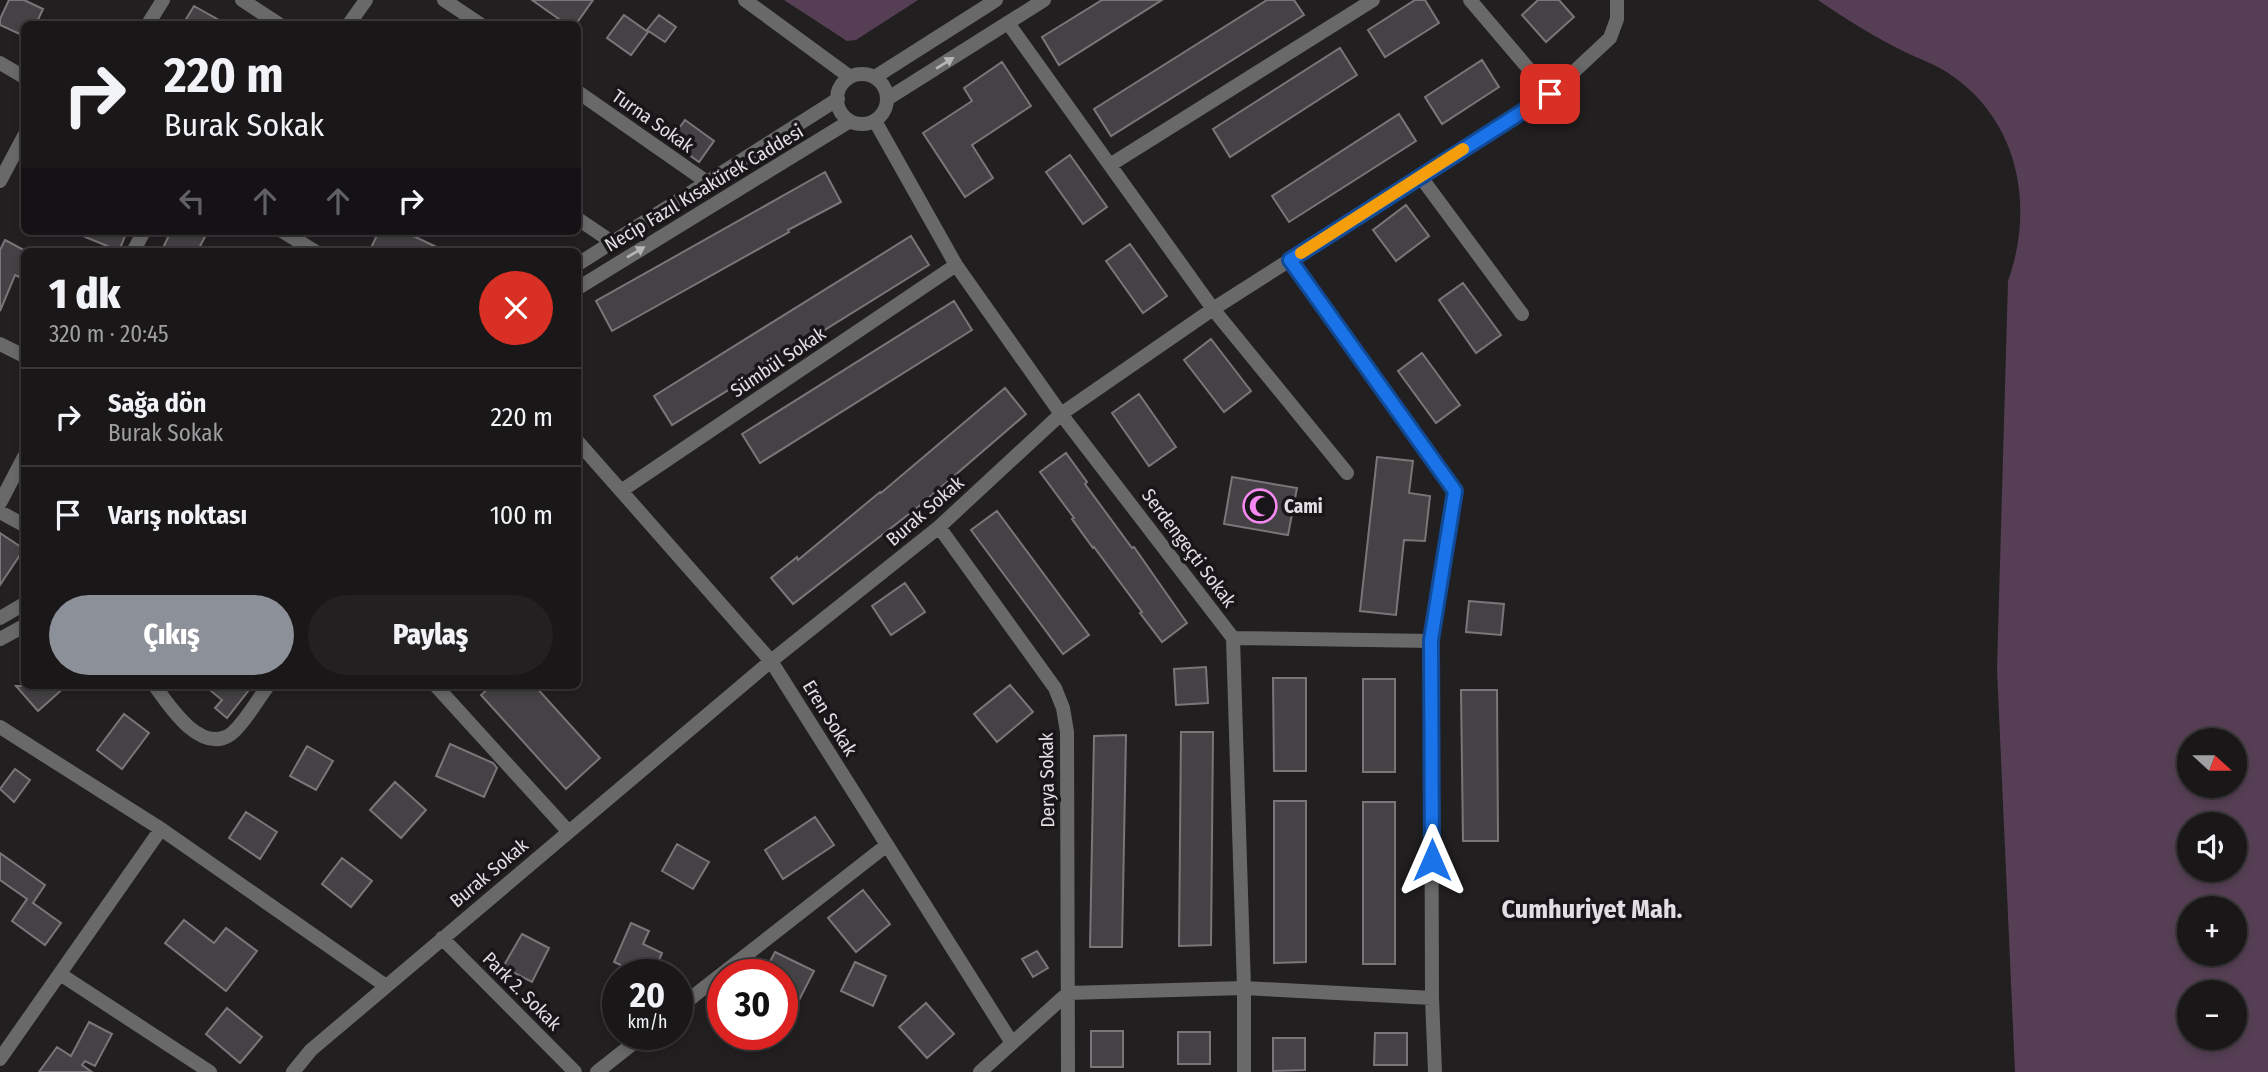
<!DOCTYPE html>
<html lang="tr">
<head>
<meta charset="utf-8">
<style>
	:root { --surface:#1a1719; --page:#232022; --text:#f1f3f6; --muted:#9f9fa2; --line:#383638; --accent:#8c9099 }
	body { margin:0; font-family:"Fira Sans Condensed",sans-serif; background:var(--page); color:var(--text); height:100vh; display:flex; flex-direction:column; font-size:26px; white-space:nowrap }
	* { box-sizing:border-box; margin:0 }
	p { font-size:23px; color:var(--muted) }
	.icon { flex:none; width:38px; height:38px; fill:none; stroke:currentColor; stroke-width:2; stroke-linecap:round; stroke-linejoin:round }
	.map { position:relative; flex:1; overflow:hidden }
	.sheet { position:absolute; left:21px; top:248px; width:560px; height:441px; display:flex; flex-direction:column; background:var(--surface); border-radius:10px; box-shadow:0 4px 10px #0003,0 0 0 2px var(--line) }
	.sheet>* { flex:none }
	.banner { position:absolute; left:21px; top:21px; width:560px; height:214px; border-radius:10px; box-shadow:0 4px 10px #0003,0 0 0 2px var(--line); background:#1a1719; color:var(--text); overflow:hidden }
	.needle { width:46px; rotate:111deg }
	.buttons { position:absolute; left:2177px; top:728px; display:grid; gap:14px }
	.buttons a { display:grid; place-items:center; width:70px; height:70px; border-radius:50%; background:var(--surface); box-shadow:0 4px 10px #0003,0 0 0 2px var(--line); font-size:35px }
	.speed { position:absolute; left:602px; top:959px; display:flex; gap:14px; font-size:35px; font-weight:700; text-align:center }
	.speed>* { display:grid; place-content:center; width:91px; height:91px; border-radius:50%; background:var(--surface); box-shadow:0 4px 10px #0003,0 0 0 2px var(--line); line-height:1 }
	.speed small { font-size:18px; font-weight:400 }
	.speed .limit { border:10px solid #d22; background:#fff; color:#111 }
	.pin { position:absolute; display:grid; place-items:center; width:60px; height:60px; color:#fff; margin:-30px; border-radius:14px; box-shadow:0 4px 10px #0006 }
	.me { position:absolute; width:77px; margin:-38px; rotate:0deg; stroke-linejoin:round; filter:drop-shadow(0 0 5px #0008) }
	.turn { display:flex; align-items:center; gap:24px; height:147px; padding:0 28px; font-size:32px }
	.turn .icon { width:91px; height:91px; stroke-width:2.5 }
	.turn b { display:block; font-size:49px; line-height:60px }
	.lanes { display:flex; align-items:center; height:66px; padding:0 28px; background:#0003; justify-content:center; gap:35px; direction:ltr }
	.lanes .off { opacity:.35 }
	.round { display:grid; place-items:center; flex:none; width:74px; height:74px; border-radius:37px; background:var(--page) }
	.head { display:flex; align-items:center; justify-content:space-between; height:119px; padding:0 28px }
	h1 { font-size:42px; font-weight:800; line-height:52px }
	.primary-button { display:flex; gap:14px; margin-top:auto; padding:14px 28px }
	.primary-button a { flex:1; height:80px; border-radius:42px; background:var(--accent); color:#fff; font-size:28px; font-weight:800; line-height:80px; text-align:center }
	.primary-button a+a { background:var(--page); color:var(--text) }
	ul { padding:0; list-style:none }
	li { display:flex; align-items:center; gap:21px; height:98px; padding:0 28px; border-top:2px solid var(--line) }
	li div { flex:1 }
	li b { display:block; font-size:26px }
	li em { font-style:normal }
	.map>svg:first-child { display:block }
	.green { fill:#563f54; fill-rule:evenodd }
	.building { fill:#444244; stroke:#797679; stroke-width:2 }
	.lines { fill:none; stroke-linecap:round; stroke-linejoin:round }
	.minor { stroke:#6a696a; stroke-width:14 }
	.tertiary { stroke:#6a696a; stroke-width:14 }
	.oneway { fill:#b7b6b7 }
	.route-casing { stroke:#114b97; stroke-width:18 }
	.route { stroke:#1a73e8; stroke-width:12 }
	.slow { stroke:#f59e0b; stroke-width:12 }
	.labels { text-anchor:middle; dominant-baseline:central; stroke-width:7; stroke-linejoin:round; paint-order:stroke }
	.street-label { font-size:19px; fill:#e1dfe1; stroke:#181618 }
	.poi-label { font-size:19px; font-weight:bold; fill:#e1dfe1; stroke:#181618; text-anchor:start }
	.district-label { font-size:26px; font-weight:bold; fill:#e1dfe1; stroke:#181618 }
</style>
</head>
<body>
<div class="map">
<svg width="2268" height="1072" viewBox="0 0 2268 1072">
	<rect width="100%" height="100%" fill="#221f21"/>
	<!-- green -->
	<path class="green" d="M784 0H918L856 40 847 41Z
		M1818 0H2268V1072H2015L1997 669 2008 281C2035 206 2019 119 1948 73 1935 64 1919 59 1905 52 1875 37 1845 19 1818 0ZM2189 740H2235V786H2189ZM2189 824H2235V870H2189ZM2189 908H2235V954H2189ZM2189 992H2235V1038H2189Z"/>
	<!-- building -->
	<path class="building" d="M9 0H24L43 9 36 24H24V36L0 25V19Z
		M532 0H593L576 24H566Z
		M1102 0H1162L1059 65 1042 37Z
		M1267 0H1294L1304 15 1111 136 1094 109Z
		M1415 0H1425L1439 23 1385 57 1368 30Z
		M1538 0H1559L1574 17 1546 42 1522 15Z
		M194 6 226 24H183Z
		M624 15 648 32 631 55 607 38Z
		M659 15 676 27 665 42 647 30Z
		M1340 48 1357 75 1230 157 1213 129Z
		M1482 60 1499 87 1442 124 1425 97Z
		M1002 62 1031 106 972 145 993 178 965 197 923 133 972 101 964 88Z
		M1399 114 1416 141 1289 222 1272 196Z
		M685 120 714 141 699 162 670 141Z
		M1070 155 1107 207 1083 224 1046 172Z
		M825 172 841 202 788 230 789 232 612 331 596 301Z
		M1406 205 1429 236 1396 261 1373 230Z
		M71 231H127L119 251Z
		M171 231H208L197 252H161Z
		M379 231H403L447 252H369Z
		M911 236 929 265 672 425 654 396Z
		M5 240 24 250V266L19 277 15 275 0 311V250Z
		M1130 244 1167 296 1143 313 1106 261Z
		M1463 283 1501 335 1476 353 1439 300Z
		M954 301 972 330 760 463 742 434Z
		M1211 339 1251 391 1224 412 1184 360Z
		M1422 353 1460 405 1436 423 1398 371Z
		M1005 388 1026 414 918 507 793 604 771 578 797 557 798 560 880 492 881 493Z
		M1139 394 1176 447 1149 466 1112 413Z
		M1066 453 1087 482 1085 484 1132 548 1134 547 1187 623 1162 642 1140 613 1142 612 1094 547 1093 548 1072 519 1074 518 1040 472Z
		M1377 457 1413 461 1409 493 1430 496 1425 541 1404 540 1396 615 1360 611Z
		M1232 477 1297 488 1288 535 1224 524Z
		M997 511 1089 635 1063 654 971 530Z
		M0 533 24 549 0 585Z
		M905 583 925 612 891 635 872 606Z
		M1469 601 1504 604 1501 635 1466 632Z
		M1206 667 1208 703 1176 705 1174 669Z
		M1273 678H1306V771H1274Z
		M1363 679H1395V772H1363Z
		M1010 685 1033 712 997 742 974 714Z
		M16 686H66L38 711Z
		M205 686H252L227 718 215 708 222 700Z
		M491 686H535L600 758 566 789 481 695Z
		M1461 690H1497L1498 841H1463Z
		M124 714 149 733 122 769 97 750Z
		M1181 732H1213L1211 945 1179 946Z
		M1126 735 1122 947H1090L1094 736Z
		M450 744 493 763 497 768 484 797 436 776Z
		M307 746 333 761 316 790 290 776Z
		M15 769 30 780 14 802 0 789Z
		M395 782 426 810 401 838 370 810Z
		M1274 801H1306V962L1274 963Z
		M1363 802H1395V964H1363Z
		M246 812 277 832 260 859 229 838Z
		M815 817 834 845 783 879 765 850Z
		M677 844 709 862 693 889 662 871Z
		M0 853 45 885 33 903 61 923 45 945 12 921 27 899 0 880Z
		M342 858 372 881 351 907 322 884Z
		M863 890 890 924 856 952 828 918Z
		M184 920 214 943 226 928 257 951 226 991 165 943Z
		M631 923 649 931 643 944 662 953 653 975H642L614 962Z
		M522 934 549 948 532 982 503 967Z
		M1037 951 1048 968 1033 977 1022 959Z
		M775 952 814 971 782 1033V975H763Z
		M855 962 886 976 873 1006 841 991Z
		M926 1003 954 1034 927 1058 899 1027Z
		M227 1008 262 1037 240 1063 206 1034Z
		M89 1022 112 1034 95 1066 85 1061 82 1065 92 1072H39L57 1047 71 1056Z
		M1091 1031H1123V1067H1091Z
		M1178 1032H1210V1064H1178Z
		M1375 1033H1407V1065H1374Z
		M1273 1038H1305V1070L1273 1071Z"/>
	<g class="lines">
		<!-- minor -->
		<path class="minor" d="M242 0 279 24
			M444 0 480 24
			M745 0 850 77
			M1470 0 1550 94
			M1008 23 1213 309 1347 473
			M148 24 163 0
			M349 24 366 0
			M0 63 24 77
			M578 92 707 182
			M875 121 956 265 1061 414 1233 638 1244 988V1072
			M1110 165 1373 0
			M1420 176 1522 314
			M0 181 24 136
			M578 219 612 242
			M282 231 316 252
			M133 252 144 231
			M1290 260 1455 491 1431 641 1432 998 1435 1072
			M0 344 24 356
			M578 442 771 661 1012 1043
			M621 491 956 265
			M0 503 24 457
			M0 512 24 525
			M939 527 1055 688 1063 708 1067 732 1068 1072
			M1233 638 1431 641
			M155 686C169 706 201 755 231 734 244 724 258 699 268 686
			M436 686 568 831
			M0 727 161 829 386 986
			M442 938 575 1072
			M60 974 210 1072
			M677 1009 887 845
			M0 1059 161 829
			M293 1072 311 1050 771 661 939 527 1061 414 1213 309 1550 94 1610 38 1617 19V0
			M597 1072 645 1034
			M980 1072 1068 993 1244 988 1432 998"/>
		<!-- tertiary -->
		<path class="tertiary" d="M837 99a25 25 0 1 1 50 0a25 25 0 1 1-50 0Z
			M875 77 996 0
			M887 99 1044 0
			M578 264 838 99
			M578 288 850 121
			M0 618 24 604
			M0 639 24 626"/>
	</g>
	<!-- one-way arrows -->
	<defs><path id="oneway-solid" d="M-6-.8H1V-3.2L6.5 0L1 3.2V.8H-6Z" transform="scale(1.75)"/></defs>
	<g class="oneway">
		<use href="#oneway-solid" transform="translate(945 63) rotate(-32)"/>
		<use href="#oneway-solid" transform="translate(636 252) rotate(-31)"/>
	</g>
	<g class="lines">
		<defs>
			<path id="route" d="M1432 860 1431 640 1455 491 1290 260 1550 94"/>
		</defs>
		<!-- route casing -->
		<use href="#route" class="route-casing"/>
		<!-- route -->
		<use href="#route" class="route"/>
		<!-- slow -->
		<path class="slow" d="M1301 253 1463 149"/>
	</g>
	<!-- icons -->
	<defs>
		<symbol id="mosque-ring" viewBox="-11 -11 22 22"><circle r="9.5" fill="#181618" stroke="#f589ef" stroke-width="1.5"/><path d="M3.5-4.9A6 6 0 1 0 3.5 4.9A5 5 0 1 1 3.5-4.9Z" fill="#f589ef"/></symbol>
	</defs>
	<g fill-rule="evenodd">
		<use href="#mosque-ring" x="1241" y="487" width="38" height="38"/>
	</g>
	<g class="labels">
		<!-- street labels -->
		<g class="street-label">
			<text transform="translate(653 121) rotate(35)">Turna Sokak</text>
			<text transform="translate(704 188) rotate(-31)">Necip Fazıl Kısakürek Caddesi</text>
			<text transform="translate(778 362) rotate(-34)">Sümbül Sokak</text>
			<text transform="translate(925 511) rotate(-41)">Burak Sokak</text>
			<text transform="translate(1189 548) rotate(53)">Serdengeçti Sokak</text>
			<text transform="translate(830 718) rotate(58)">Eren Sokak</text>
			<text transform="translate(1047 780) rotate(-91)">Derya Sokak</text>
			<text transform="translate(489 873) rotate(-40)">Burak Sokak</text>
			<text transform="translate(522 991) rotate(45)">Park 2. Sokak</text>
		</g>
		<!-- poi labels -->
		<g class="poi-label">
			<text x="1284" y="506">Cami</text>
		</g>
		<!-- district labels -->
		<g class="district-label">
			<text x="1592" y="909">Cumhuriyet Mah.</text>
		</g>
	</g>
</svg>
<div class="buttons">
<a><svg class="needle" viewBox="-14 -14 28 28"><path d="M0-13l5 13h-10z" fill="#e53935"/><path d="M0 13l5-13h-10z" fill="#9f9fa2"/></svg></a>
<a><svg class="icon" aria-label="sound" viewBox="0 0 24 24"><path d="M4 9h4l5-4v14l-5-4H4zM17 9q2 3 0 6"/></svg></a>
<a>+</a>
<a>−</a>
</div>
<div class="speed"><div>20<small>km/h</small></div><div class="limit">30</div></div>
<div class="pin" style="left:1550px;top:94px;background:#d93025"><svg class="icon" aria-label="arrive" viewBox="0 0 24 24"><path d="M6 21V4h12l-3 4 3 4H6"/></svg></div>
<svg class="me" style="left:1432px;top:860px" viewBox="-20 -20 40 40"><path d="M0-17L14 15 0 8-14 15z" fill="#1a73e8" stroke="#fff" stroke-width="4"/></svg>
<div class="banner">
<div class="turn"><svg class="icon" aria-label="right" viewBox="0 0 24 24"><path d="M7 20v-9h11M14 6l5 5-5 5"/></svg><div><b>220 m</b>Burak Sokak</div></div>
<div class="lanes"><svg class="icon off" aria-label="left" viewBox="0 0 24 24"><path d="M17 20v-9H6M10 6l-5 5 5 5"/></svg><svg class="icon off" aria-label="ahead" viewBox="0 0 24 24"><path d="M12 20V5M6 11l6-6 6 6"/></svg><svg class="icon off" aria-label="ahead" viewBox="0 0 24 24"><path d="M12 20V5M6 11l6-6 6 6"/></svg><svg class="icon" aria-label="right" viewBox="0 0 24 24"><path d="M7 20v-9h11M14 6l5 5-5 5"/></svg></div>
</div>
<section class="sheet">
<div class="head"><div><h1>1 dk</h1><p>320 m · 20:45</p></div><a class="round" style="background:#d93025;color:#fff"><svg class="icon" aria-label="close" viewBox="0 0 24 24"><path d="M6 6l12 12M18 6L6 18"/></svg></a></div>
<ul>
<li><svg class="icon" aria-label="right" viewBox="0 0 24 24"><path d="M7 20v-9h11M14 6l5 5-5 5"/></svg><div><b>Sağa dön</b><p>Burak Sokak</p></div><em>220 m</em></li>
<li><svg class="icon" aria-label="arrive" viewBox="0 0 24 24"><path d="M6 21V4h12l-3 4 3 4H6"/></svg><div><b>Varış noktası</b></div><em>100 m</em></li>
</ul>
<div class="primary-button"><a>Çıkış</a><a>Paylaş</a></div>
</section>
</div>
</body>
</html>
